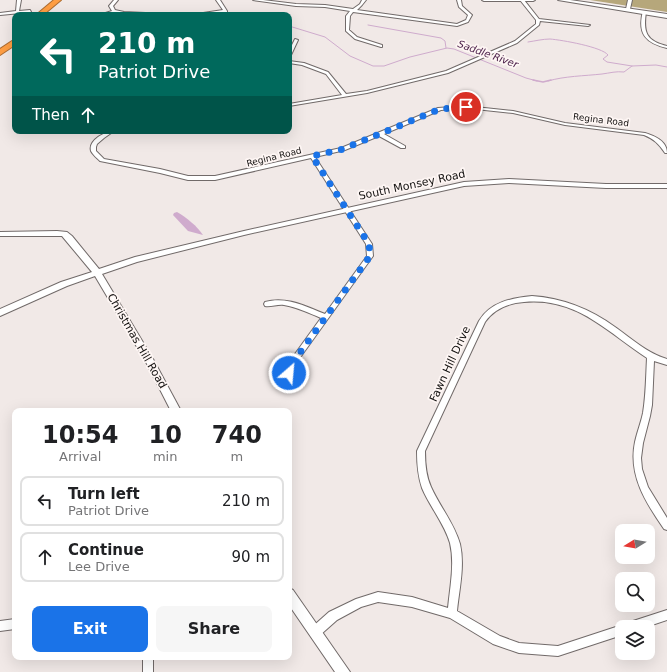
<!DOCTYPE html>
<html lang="en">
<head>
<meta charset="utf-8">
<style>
	:root { --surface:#fff; --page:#f6f6f6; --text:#202124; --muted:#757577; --line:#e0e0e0; --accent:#1a73e8 }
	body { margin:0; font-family:"DejaVu Sans",sans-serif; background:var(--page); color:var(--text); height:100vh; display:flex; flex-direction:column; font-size:15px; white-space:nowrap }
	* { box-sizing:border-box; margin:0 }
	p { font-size:13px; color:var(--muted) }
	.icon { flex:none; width:22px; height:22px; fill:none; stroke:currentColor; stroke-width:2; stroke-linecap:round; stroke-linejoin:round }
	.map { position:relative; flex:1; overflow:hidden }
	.drawer { position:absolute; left:12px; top:408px; width:280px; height:252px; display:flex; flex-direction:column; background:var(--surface); border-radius:8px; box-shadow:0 4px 16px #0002 }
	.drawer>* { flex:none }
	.top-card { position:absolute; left:12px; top:12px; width:280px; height:122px; border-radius:8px; box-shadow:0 4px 16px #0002; background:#00695c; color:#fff; overflow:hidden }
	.needle { width:26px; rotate:259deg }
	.controls { position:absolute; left:615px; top:524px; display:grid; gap:8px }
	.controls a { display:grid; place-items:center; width:40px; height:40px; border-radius:8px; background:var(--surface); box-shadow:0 4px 16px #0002; font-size:20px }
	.pin { position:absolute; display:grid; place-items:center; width:34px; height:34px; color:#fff; margin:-17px; border:2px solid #fff; border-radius:50%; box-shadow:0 1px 4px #0007 }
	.me { position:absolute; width:44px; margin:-22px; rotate:27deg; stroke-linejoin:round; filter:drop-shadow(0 0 3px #0008) }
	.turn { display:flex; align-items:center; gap:14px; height:84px; padding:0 20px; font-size:18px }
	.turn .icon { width:52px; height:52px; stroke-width:2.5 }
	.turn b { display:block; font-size:28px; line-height:34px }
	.then { display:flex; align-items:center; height:38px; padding:0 20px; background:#0003; gap:8px; font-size:15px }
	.eta { display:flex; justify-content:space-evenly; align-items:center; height:68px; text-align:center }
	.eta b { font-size:24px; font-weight:800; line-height:28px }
	.cta { display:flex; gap:8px; margin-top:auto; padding:8px 20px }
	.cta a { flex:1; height:46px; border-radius:8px; background:var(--accent); color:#fff; font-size:16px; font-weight:800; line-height:46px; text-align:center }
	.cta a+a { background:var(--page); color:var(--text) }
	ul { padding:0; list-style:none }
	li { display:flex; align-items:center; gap:12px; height:50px; margin:0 8px 6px; padding:0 12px; border:2px solid var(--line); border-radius:8px }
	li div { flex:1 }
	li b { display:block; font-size:15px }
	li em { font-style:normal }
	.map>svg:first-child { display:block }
	.forest { fill:#b6a77b }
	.water { fill:#cfabcd }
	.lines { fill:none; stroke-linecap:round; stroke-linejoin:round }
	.stream-far1 { stroke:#cfabcd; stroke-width:1 }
	.stream { stroke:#cfabcd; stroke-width:1.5 }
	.minor-casing { stroke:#716a69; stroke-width:2 }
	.tertiary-casing { stroke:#716a69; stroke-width:2 }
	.secondary-casing { stroke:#716a69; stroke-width:2 }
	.motorway-casing { stroke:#ad6d32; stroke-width:2 }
	.minor { fill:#fff; fill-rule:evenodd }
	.tertiary { fill:#fff; fill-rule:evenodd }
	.secondary { fill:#fff; fill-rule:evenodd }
	.motorway { fill:#ff9e43; fill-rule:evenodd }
	.route { stroke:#1a73e8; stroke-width:7; stroke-dasharray:0 12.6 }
	.labels { text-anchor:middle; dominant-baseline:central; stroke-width:3.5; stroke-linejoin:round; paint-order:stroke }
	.far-street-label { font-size:9px; fill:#141211; stroke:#fef6f4 }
	.far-water-label { font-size:10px; font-style:italic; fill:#481c47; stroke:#fef6f4 }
	.street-label { font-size:11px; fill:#141211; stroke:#fef6f4 }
</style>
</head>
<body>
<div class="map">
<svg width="667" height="672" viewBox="0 0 667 672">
	<rect width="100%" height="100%" fill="#f1e9e7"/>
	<!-- forest -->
	<path class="forest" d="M590 0H667V12Z"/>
	<!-- water -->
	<path class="water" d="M177 212C187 218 197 226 203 235L188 231 173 215 174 213Z"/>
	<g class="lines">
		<!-- stream-far1 -->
		<path class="stream-far1" d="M368 25 441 38 445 41 446 48
			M289 26 325 37 350 56 373 66H384L410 57 447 48 454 49 526 78 537 81
			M528 42C535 41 543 39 550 39 562 40 602 47 608 55L603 59 607 62 632 66
			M548 81C565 76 584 76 602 74 610 73 616 71 624 72L632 66 656 65 667 67"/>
		<!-- stream -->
		<path class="stream" d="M533 80 543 82 551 80"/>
		<defs>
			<path id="minor" d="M17 0H21L19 11 30 10 31 12 0 15V13L16 11Z
				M114 0H118L113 6 115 10 124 12 167 14 169 15 124 14 114 12 105 15H99L112 11 109 6Z
				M216 0H220L227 11V14H225L224 12 190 15 223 10Z
				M253 0H263L296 4 325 5 353 9 360 4 362 0H366L362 5 357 10 457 24 466 20 468 15 459 7 457 0H461L462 6 472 15 468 22 457 26 353 12 350 16 349 30 357 37 382 45V47H381L355 39 346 31V16L350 11 325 7 296 6Z
				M520 0H524L539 19 590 25 588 26 540 21 539 25 517 43 448 73 367 93 289 106V104L342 95 326 74 302 65 289 63V61L304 63 328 72 346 94 367 91 446 71 515 41 536 24V20Z
				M628 0H632L630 9 628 10 626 9Z
				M643 11 646 12C643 32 646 41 667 46V48C646 43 637 34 643 11Z
				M295 39 298 40 291 55 289 56V51Z
				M466 106 513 111 565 123 645 133C655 136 667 141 667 153H665C659 144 654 139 644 135L565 125 513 113 466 108 441 110 384 134 405 146V148H401L379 136 345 150 315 157 372 244 373 256 294 366C293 372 294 381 293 385L290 386 287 385C284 378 286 372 287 365L321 318C309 313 297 307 284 305 278 304 271 307 265 306L264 304 265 302C286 296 305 306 325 314L367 256 366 244 311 158 215 180H188L160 173 100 161C97 158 93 155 91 151 88 140 106 131 114 131L104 138 97 144 96 147V151L104 159 160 169 188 176H215L341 148 438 108Z
				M532 296C563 298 590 309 615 327 632 339 647 353 667 359V365L654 361 652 405 650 416 643 443 641 458 642 469 648 487 667 518V530L664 529C646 503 628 475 635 442 637 432 641 423 643 413 646 395 646 376 647 358 607 332 577 297 524 302 509 303 494 309 485 322L425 451C425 463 426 476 431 487 440 507 454 523 460 544 465 566 459 590 457 611L500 636 519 643 558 646 622 625 625 626 626 623 630 622 667 610V620L646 627H622V635L558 656 519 653 493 644 450 618 412 607 378 602 361 607 337 620 319 636 315 637 311 636 310 632 311 628 329 612 356 599 378 592 412 597 448 608C450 587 455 564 450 543 444 523 430 507 422 488 418 476 417 464 417 451L479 321C490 302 512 298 532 296Z
				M15 619V629L0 631V621Z
				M143 657H153V672H143Z"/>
			<path id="tertiary" d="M509 179 606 184H667V188H606L509 183 464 186 244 235 137 262 102 274 153 359 181 411H171L147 364 95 276 67 286 0 316V309L61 282 92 272 62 236H0V232L57 231 67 232 72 236 99 269 135 257 244 231 464 182Z
				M289 588 293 590 350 672H335L289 605Z"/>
			<path id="secondary" d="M482 0H535L533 1H484Z
				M558 0H570L667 14V18Z"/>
			<path id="motorway" d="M54 0H61L43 15H36Z
				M15 39V45L0 55V49Z"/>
		</defs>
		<!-- minor casing -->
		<use href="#minor" class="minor-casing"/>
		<!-- tertiary casing -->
		<use href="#tertiary" class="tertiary-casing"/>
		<!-- secondary casing -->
		<use href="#secondary" class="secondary-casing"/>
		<!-- motorway casing -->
		<use href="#motorway" class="motorway-casing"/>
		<!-- minor -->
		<use href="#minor" class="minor"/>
		<!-- tertiary -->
		<use href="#tertiary" class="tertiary"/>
		<!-- secondary -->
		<use href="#secondary" class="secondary"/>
		<!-- motorway -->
		<use href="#motorway" class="motorway"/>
	</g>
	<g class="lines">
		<!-- route -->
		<path class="route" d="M289 373 291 365 370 256 369 244 312 156 343 149 440 109 466 107"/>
	</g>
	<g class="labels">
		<!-- far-street labels -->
		<g class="far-street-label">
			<text transform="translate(601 120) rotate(7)">Regina Road</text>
			<text transform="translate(274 157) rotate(-14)">Regina Road</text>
		</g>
		<!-- far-water labels -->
		<g class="far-water-label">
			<text transform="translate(488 54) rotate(20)">Saddle River</text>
		</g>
		<!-- street labels -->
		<g class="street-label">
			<text transform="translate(412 185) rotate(-12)">South Monsey Road</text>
			<text transform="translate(137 341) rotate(60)">Christmas Hill Road</text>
			<text transform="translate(450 364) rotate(-65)">Fawn Hill Drive</text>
		</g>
	</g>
</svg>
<div class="controls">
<a><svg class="needle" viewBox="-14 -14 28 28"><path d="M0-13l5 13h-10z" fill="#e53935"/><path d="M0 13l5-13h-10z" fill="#757577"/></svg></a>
<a><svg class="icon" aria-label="search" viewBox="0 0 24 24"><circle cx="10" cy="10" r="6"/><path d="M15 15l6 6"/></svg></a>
<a><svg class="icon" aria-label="layers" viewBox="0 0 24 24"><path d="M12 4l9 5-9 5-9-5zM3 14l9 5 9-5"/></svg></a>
</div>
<div class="pin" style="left:466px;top:107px;background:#d93025"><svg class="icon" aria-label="arrive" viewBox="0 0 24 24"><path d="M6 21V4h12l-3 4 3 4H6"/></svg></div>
<svg class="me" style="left:289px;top:373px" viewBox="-20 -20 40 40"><circle r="17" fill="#1a73e8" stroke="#fff" stroke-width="3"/><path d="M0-11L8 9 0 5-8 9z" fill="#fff"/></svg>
<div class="top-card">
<div class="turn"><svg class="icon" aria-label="left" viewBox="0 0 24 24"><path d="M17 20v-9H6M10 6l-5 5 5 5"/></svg><div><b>210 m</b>Patriot Drive</div></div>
<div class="then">Then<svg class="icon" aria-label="ahead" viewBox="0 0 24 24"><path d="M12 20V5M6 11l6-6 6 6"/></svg></div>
</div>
<section class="drawer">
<div class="eta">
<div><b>10:54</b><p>Arrival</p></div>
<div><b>10</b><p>min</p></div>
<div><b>740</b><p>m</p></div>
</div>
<ul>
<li><svg class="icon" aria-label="left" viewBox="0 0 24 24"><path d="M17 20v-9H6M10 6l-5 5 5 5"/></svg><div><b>Turn left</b><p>Patriot Drive</p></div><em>210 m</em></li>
<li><svg class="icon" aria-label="ahead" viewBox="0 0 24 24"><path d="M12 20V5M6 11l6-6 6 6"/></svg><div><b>Continue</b><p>Lee Drive</p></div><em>90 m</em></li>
</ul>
<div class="cta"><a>Exit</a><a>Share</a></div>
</section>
</div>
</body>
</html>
